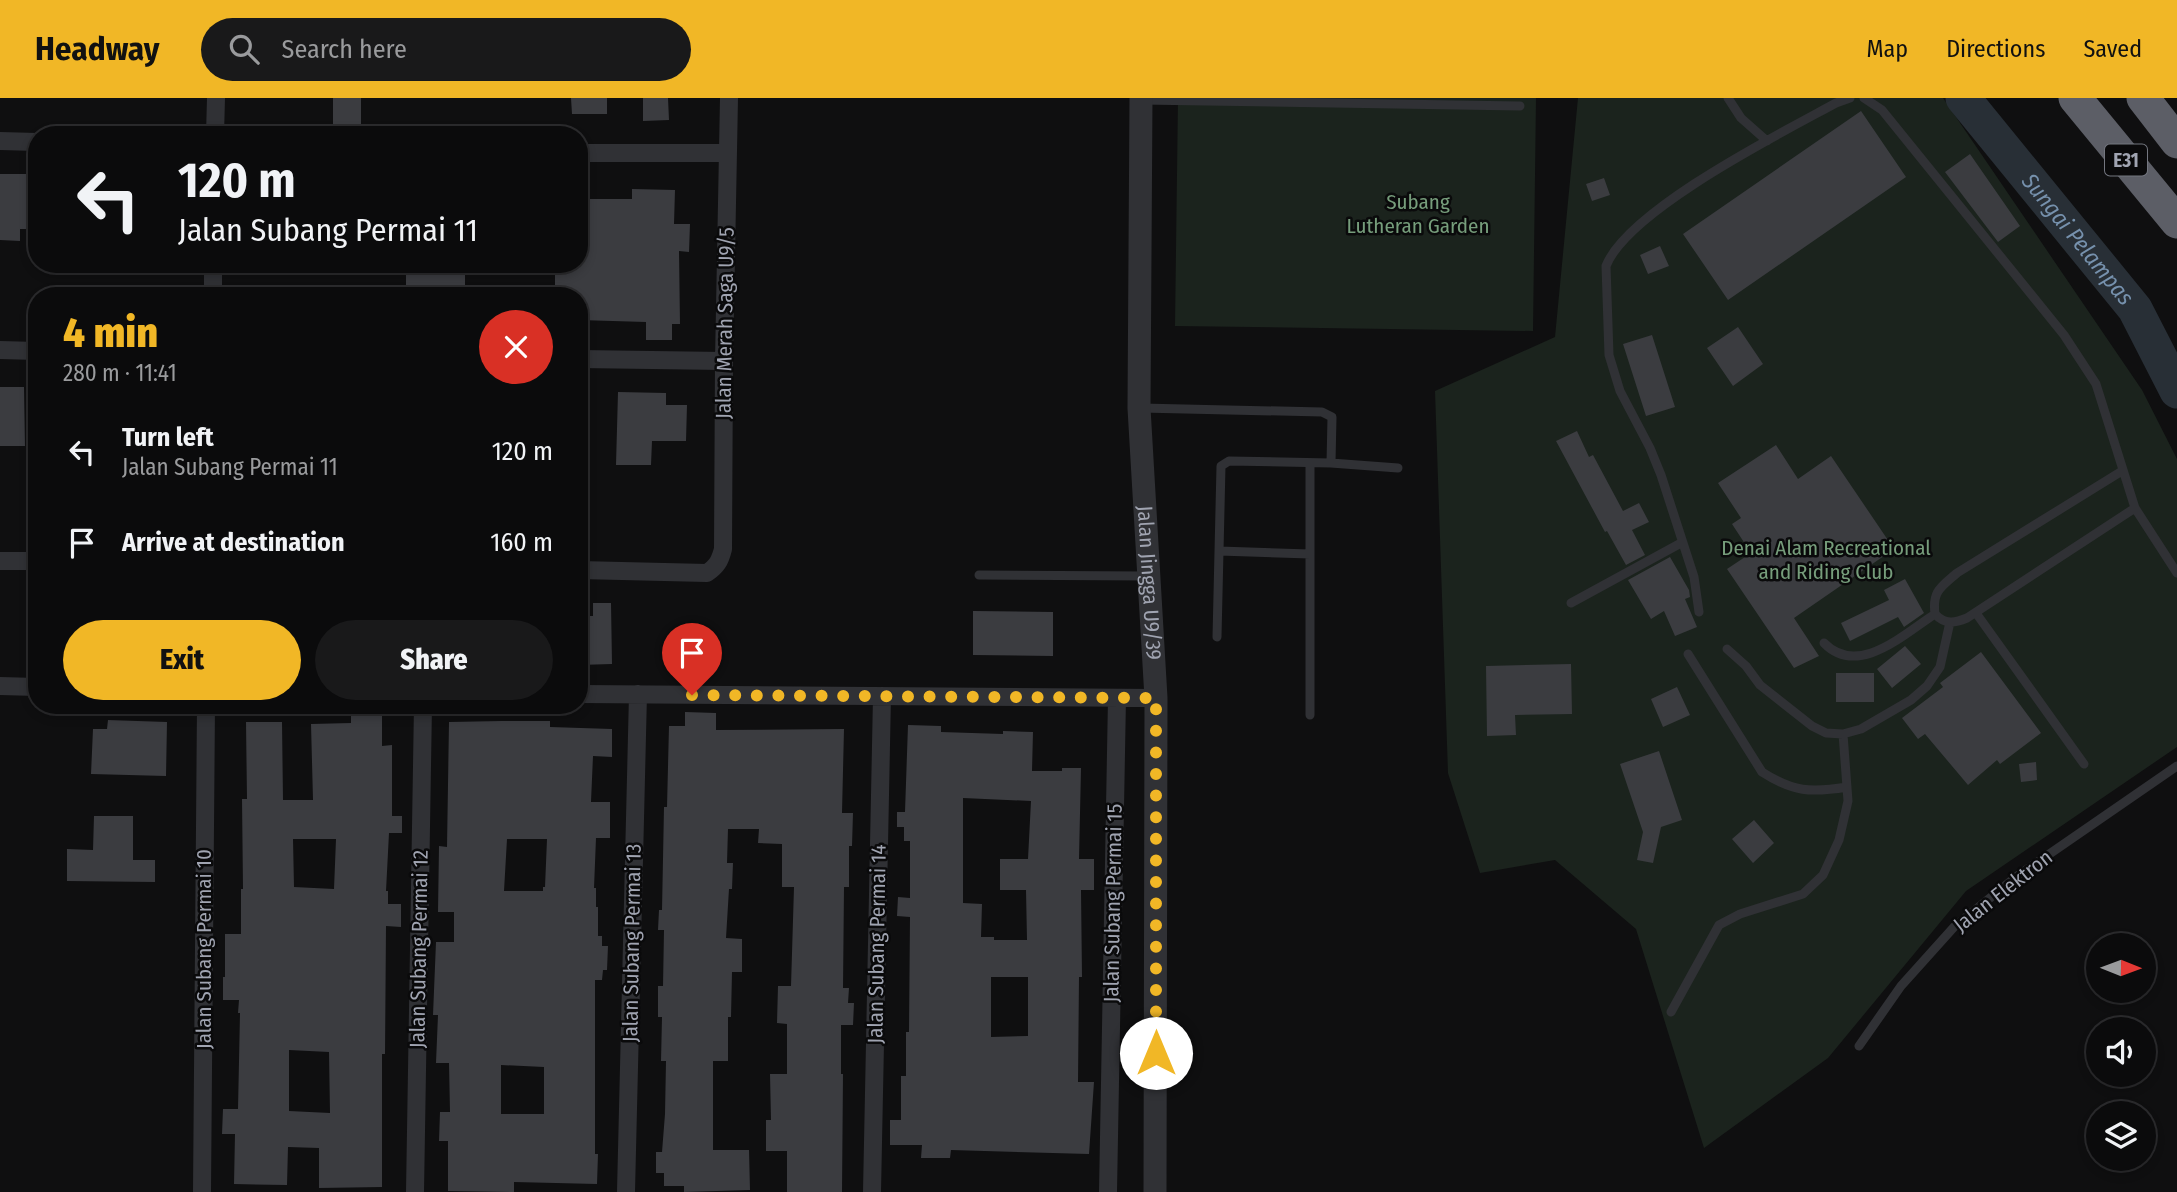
<!DOCTYPE html>
<html lang="en">
<head>
<meta charset="utf-8">
<style>
	:root { --surface:#0b0b0c; --page:#19191a; --text:#f1f3f6; --muted:#9a9b9d; --line:#2b2b2d; --accent:#f1b726 }
	body { margin:0; font-family:"Fira Sans Condensed",sans-serif; background:var(--page); color:var(--text); height:100vh; display:flex; flex-direction:column; font-size:26px; white-space:nowrap }
	* { box-sizing:border-box; margin:0 }
	p { font-size:23px; color:var(--muted) }
	.icon { flex:none; width:38px; height:38px; fill:none; stroke:currentColor; stroke-width:2; stroke-linecap:round; stroke-linejoin:round }
	.map { position:relative; flex:1; overflow:hidden }
	.drawer { position:absolute; left:28px; top:189px; width:560px; height:427px; display:flex; flex-direction:column; background:var(--surface); border-radius:28px; box-shadow:0 4px 10px #0003,0 0 0 2px var(--line) }
	.drawer>* { flex:none }
	.guide { position:absolute; left:28px; top:28px; width:560px; height:147px; border-radius:28px; box-shadow:0 4px 10px #0003,0 0 0 2px var(--line); background:#0b0b0c; color:var(--text); overflow:hidden }
	.needle { width:46px; rotate:91deg }
	.buttons { position:absolute; left:2086px; top:835px; display:grid; gap:14px }
	.buttons a { display:grid; place-items:center; width:70px; height:70px; border-radius:50%; background:var(--surface); box-shadow:0 4px 10px #0003,0 0 0 2px var(--line); font-size:35px }
	.pin { position:absolute; display:grid; place-items:center; width:60px; height:60px; color:#fff; margin:-72px -30px; border-radius:50% 50% 50% 0; rotate:-45deg; box-shadow:0 0 7px #0007 }
	.pin .icon { rotate:45deg }
	.me { position:absolute; width:77px; margin:-38px; rotate:0deg; stroke-linejoin:round; filter:drop-shadow(0 0 5px #0008) }
	.turn { display:flex; align-items:center; gap:24px; height:147px; padding:0 35px; font-size:32px }
	.turn .icon { width:91px; height:91px; stroke-width:2.5 }
	.turn b { display:block; font-size:49px; line-height:60px }
	.round { display:grid; place-items:center; flex:none; width:74px; height:74px; border-radius:37px; background:var(--page) }
	.head { display:flex; align-items:center; justify-content:space-between; height:119px; padding:0 35px }
	h1 { font-size:42px; font-weight:800; line-height:52px; color:var(--accent) }
	.button { display:flex; gap:14px; margin-top:auto; padding:14px 35px }
	.button a { flex:1; height:80px; border-radius:42px; background:var(--accent); color:#111; font-size:28px; font-weight:800; line-height:80px; text-align:center }
	.button a+a { background:var(--page); color:var(--text) }
	ul { padding:0; list-style:none }
	li { display:flex; align-items:center; gap:21px; height:91px; padding:0 35px }
	li div { flex:1 }
	li b { display:block; font-size:26px }
	li em { font-style:normal }
	header { display:flex; align-items:center; gap:42px; box-sizing:border-box; height:98px; padding:0 35px; background:var(--accent); color:#111 }
	header strong { font-size:33px }
	nav { display:flex; gap:38px; margin-inline-start:auto; font-size:24px }
	.search { width:490px; height:63px; background:var(--page); display:flex; align-items:center; gap:18px; box-sizing:border-box; padding:0 24px; border-radius:38px; color:var(--muted); font-size:26px }
	.map>svg:first-child { display:block }
	.green { fill:#1b231d }
	.lines { fill:none; stroke-linecap:round; stroke-linejoin:round }
	.river { stroke:#282f36; stroke-width:35 }
	.building { fill:#3b3c40; fill-rule:evenodd }
	.service { stroke:#303135; stroke-width:9 }
	.minor { stroke:#303135; stroke-width:18 }
	.tertiary { stroke:#303135; stroke-width:23 }
	.motorway { stroke:#5c5e66; stroke-width:33 }
	.route { stroke:#f1b726; stroke-width:12; stroke-dasharray:0 21.6 }
	.labels { text-anchor:middle; dominant-baseline:central; stroke-width:5; stroke-linejoin:round; paint-order:stroke }
	.shield { fill:#0a0a0b; stroke:#73767f; stroke-width:2 }
	.shield-label { font-size:19px; font-weight:bold; fill:#a0a4b1 }
	.park-label { font-size:21px; fill:#769d7b; stroke:#0a0a0b }
	.street-label { font-size:21px; fill:#a0a4b1; stroke:#0a0a0b }
	.water-label { font-size:23px; font-style:italic; fill:#7691ad; stroke:#0a0a0b }
</style>
</head>
<body>
<header>
<strong>Headway</strong>
<div class="search"><svg class="icon" aria-label="search" viewBox="0 0 24 24"><circle cx="10" cy="10" r="6"/><path d="M15 15l6 6"/></svg>Search here</div>
<nav><a>Map</a><a>Directions</a><a>Saved</a></nav>
</header>
<div class="map">
<svg width="2177" height="1094" viewBox="0 0 2177 1094">
	<rect width="100%" height="100%" fill="#0f0f10"/>
	<!-- green -->
	<path class="green" d="M1178 0H1536L1533 233 1175 228Z
		M1578 0H1943L2142 292 2177 361V649L1966 793 1828 960 1704 1050 1636 831 1555 762 1480 775 1448 675 1435 293 1555 239Z"/>
	<g class="lines">
		<!-- river -->
		<path class="river" id="s1" d="M1963 0 2135 211 2177 293"/>
	</g>
	<!-- building -->
	<path class="building" d="M333 0H361V37H333Z
		M571 0H607V16H572Z
		M643 0H668L669 22 643 23Z
		M1861 13 1906 79 1728 202 1683 136Z
		M1970 56 2020 128 1998 144 1945 74Z
		M0 76H29V93L37 94V116H31V131H20V143L0 142Z
		M1604 80 1610 97 1592 103 1586 86Z
		M632 91 675 92 674 126H690L689 154 679 153 680 226H672V242H646V224L579 222V198H555V166H579V101H632Z
		M1660 148 1669 168 1648 176 1640 157Z
		M406 166H465V198H406Z
		M1738 229 1763 266 1733 288 1707 250Z
		M1652 237 1675 309 1646 318 1623 246Z
		M0 289H24L25 348H0Z
		M618 294 666 295V307H687L686 343H652L651 367H616Z
		M1577 333 1589 359 1593 357 1623 413 1639 405 1649 424 1632 432 1645 457 1626 467 1607 433 1605 434 1556 343Z
		M1776 347 1798 381 1831 358 1894 451 1794 520 1819 558 1794 570 1727 471 1751 455 1732 426 1741 420 1718 385Z
		M1670 459 1689 492 1690 499 1685 501 1697 529 1675 538 1664 513 1651 521 1628 482Z
		M1905 481 1924 515 1904 529 1898 519 1850 543 1841 525 1889 502 1884 492Z
		M593 505H611L612 566 579 567V518H593Z
		M973 513 1053 514V558L973 557Z
		M1905 548 1921 566 1892 590 1877 571Z
		M1981 554 2041 635 2000 666 1997 662 1968 687 1925 636 1918 641 1902 620 1943 589 1940 585Z
		M1571 566 1572 616 1515 617 1516 637 1487 638 1486 568Z
		M1836 575H1874V604H1836Z
		M1677 589 1690 617 1663 629 1651 601Z
		M351 608 382 609V648L392 647V718H402V735H389L386 793H388V806H401V829L386 828 385 956H382V1089L319 1090V1050L288 1049 287 1087 234 1086 235 1036H222L223 1011H238L240 915H238L239 902H223V879H225V836H241V791H243L242 701H247L246 624H282L283 702H313L311 626 351 625ZM293 741H336L334 791 294 789ZM289 952 329 954 330 1015 289 1013Z
		M685 614 716 615V632L844 631 842 715H853L852 748H849V789H844L843 890H849L848 905H854L853 927H841V976H843L842 1094H787V1053H766V1022H771L770 976H787V926L777 925 778 888H791L794 789H782V746L758 745 759 731H728L727 765H733L732 791H729L726 840 742 841V874H732L731 919H728V963H713V1052H749L750 1092 684 1094V1088H664V1075H656V1054H662L665 1016 666 963H661L662 919H658V888H663L664 832H658L659 812H662L664 709H667L669 628H685Z
		M108 622 167 624 166 678 91 676 93 631H107Z
		M501 623H550V629L612 631V659L593 658 591 704H610V740H596L594 790H596V809H598V838H602V848H608L607 872H603L602 882H595V1056H598L597 1086 514 1084V1094L448 1093V1043H439L440 1014H450L449 965H436L438 917H433L436 844H454V814H438L439 748 447 749 449 624ZM507 741H547L545 789H543V793H504ZM501 967 544 969V1016H501Z
		M908 627 941 628V634L1003 636V633L1033 634 1032 673H1062V670H1081L1079 761H1094V792H1081L1082 879H1079L1078 984H1094L1089 1056 951 1052 950 1060H921L922 1047H890V1022H901V978H906V934H909L910 819 897 818 898 799 910 800V743H904V729H897V714H905ZM963 700 1031 703 1028 761H1000V792H1026L1027 842H994V839H981L982 806 963 805ZM991 879H1028V938L991 939Z
		M1659 653 1682 722 1661 729 1653 765 1637 762 1643 734 1620 666Z
		M2036 664 2037 682 2021 684 2019 666Z
		M94 718H133V762H155V784L67 783V751L93 752Z
		M1754 722 1774 745 1753 765 1732 741Z"/>
	<g class="lines">
		<!-- service -->
		<path class="service" d="M1728 0 1741 20 1767 43
			M1864 0 1882 12 2064 237 2096 286 2135 410 2177 475
			M1141 2 1520 8
			M1141 310 1322 314 1332 319 1331 365
			M2122 373 1957 475C1941 489 1932 493 1935 516 1945 527 1955 525 1967 520L2135 410
			M1219 453 1310 456
			M979 477 1146 478
			M1571 505 1681 445
			M1699 514 1694 479 1661 377 1650 350 1620 293 1609 257 1606 168C1628 112 1781 35 1836 5L1850 0
			M1976 515 2084 666
			M1217 539 1221 368 1229 363 1331 365 1398 370
			M1824 545C1858 580 1904 536 1935 516
			M1727 551 1746 568 1760 587 1812 628 1826 635 1843 636 1861 631 1911 602 1927 588 1940 569 1950 524
			M1688 556 1762 674C1793 694 1811 695 1847 689
			M1310 617V365
			M1671 914 1719 827 1740 816 1803 796 1823 777 1839 742 1848 703 1843 636
			M1859 948 1901 888 1954 829 2016 779 2177 668"/>
		<!-- minor -->
		<path class="minor" d="M215 37 216 0
			M0 43 37 44
			M579 55H727
			M213 198V166
			M0 252 37 253
			M579 261 724 263
			M0 463H37
			M579 472 707 475C717 468 720 463 723 451L724 263 729 0
			M0 588 37 589
			M579 596 1156 600
			M202 1094 206 607
			M415 1094 423 607
			M626 1094 638 596
			M872 1094 882 598
			M1108 1094 1117 600"/>
		<!-- tertiary -->
		<path class="tertiary" id="s2" d="M1141 0 1139 310 1156 600 1155 1094"/>
		<!-- motorway -->
		<path class="motorway" d="M2075 0 2177 124
			M2143 0 2177 44"/>
	</g>
	<g class="lines">
		<!-- route -->
		<path class="route" d="M692 597 1156 600V955"/>
	</g>
	<g class="labels">
		<!-- shield labels -->
		<rect class="shield" x="2105" y="46.5" width="42" height="31" rx="5"/>
		<g class="shield-label">
			<text x="2126" y="62">E31</text>
		</g>
		<!-- park labels -->
		<g class="park-label">
			<text x="1418" y="104">Subang<tspan x="1418" dy="24">Lutheran Garden</tspan></text>
			<text x="1826" y="450">Denai Alam Recreational<tspan x="1826" dy="24">and Riding Club</tspan></text>
		</g>
		<!-- street labels -->
		<g class="street-label">
			<text transform="translate(725 225) rotate(-89)">Jalan Merah Saga U9/5</text>
			<text stroke="none"><textPath href="#s2" startOffset="485">Jalan Jingga U9/39</textPath></text>
			<text transform="translate(2003 793) rotate(-38)">Jalan Elektron</text>
			<text transform="translate(1113 805) rotate(-89)">Jalan Subang Permai 15</text>
			<text transform="translate(632 845) rotate(-89)">Jalan Subang Permai 13</text>
			<text transform="translate(877 846) rotate(-89)">Jalan Subang Permai 14</text>
			<text transform="translate(204 851) rotate(-90)">Jalan Subang Permai 10</text>
			<text transform="translate(419 851) rotate(-89)">Jalan Subang Permai 12</text>
		</g>
		<!-- water labels -->
		<g class="water-label">
			<text stroke="none"><textPath href="#s1" startOffset="182">Sungai Pelampas</textPath></text>
		</g>
	</g>
</svg>
<div class="buttons">
<a><svg class="needle" viewBox="-14 -14 28 28"><path d="M0-13l5 13h-10z" fill="#e53935"/><path d="M0 13l5-13h-10z" fill="#9a9b9d"/></svg></a>
<a><svg class="icon" aria-label="sound" viewBox="0 0 24 24"><path d="M4 9h4l5-4v14l-5-4H4zM17 9q2 3 0 6"/></svg></a>
<a><svg class="icon" aria-label="layers" viewBox="0 0 24 24"><path d="M12 4l9 5-9 5-9-5zM3 14l9 5 9-5"/></svg></a>
</div>
<div class="pin" style="left:692px;top:597px;background:#d93025"><svg class="icon" aria-label="arrive" viewBox="0 0 24 24"><path d="M6 21V4h12l-3 4 3 4H6"/></svg></div>
<svg class="me" style="left:1156px;top:955px" viewBox="-20 -20 40 40"><circle r="19" fill="#fff"/><path d="M0-13L10 11 0 6-10 11z" fill="#f1b726"/></svg>
<div class="guide">
<div class="turn"><svg class="icon" aria-label="left" viewBox="0 0 24 24"><path d="M17 20v-9H6M10 6l-5 5 5 5"/></svg><div><b>120 m</b>Jalan Subang Permai 11</div></div>
</div>
<section class="drawer">
<div class="head"><div><h1>4 min</h1><p>280 m · 11:41</p></div><a class="round" style="background:#d93025;color:#fff"><svg class="icon" aria-label="close" viewBox="0 0 24 24"><path d="M6 6l12 12M18 6L6 18"/></svg></a></div>
<ul>
<li><svg class="icon" aria-label="left" viewBox="0 0 24 24"><path d="M17 20v-9H6M10 6l-5 5 5 5"/></svg><div><b>Turn left</b><p>Jalan Subang Permai 11</p></div><em>120 m</em></li>
<li><svg class="icon" aria-label="arrive" viewBox="0 0 24 24"><path d="M6 21V4h12l-3 4 3 4H6"/></svg><div><b>Arrive at destination</b></div><em>160 m</em></li>
</ul>
<div class="button"><a>Exit</a><a>Share</a></div>
</section>
</div>
</body>
</html>
